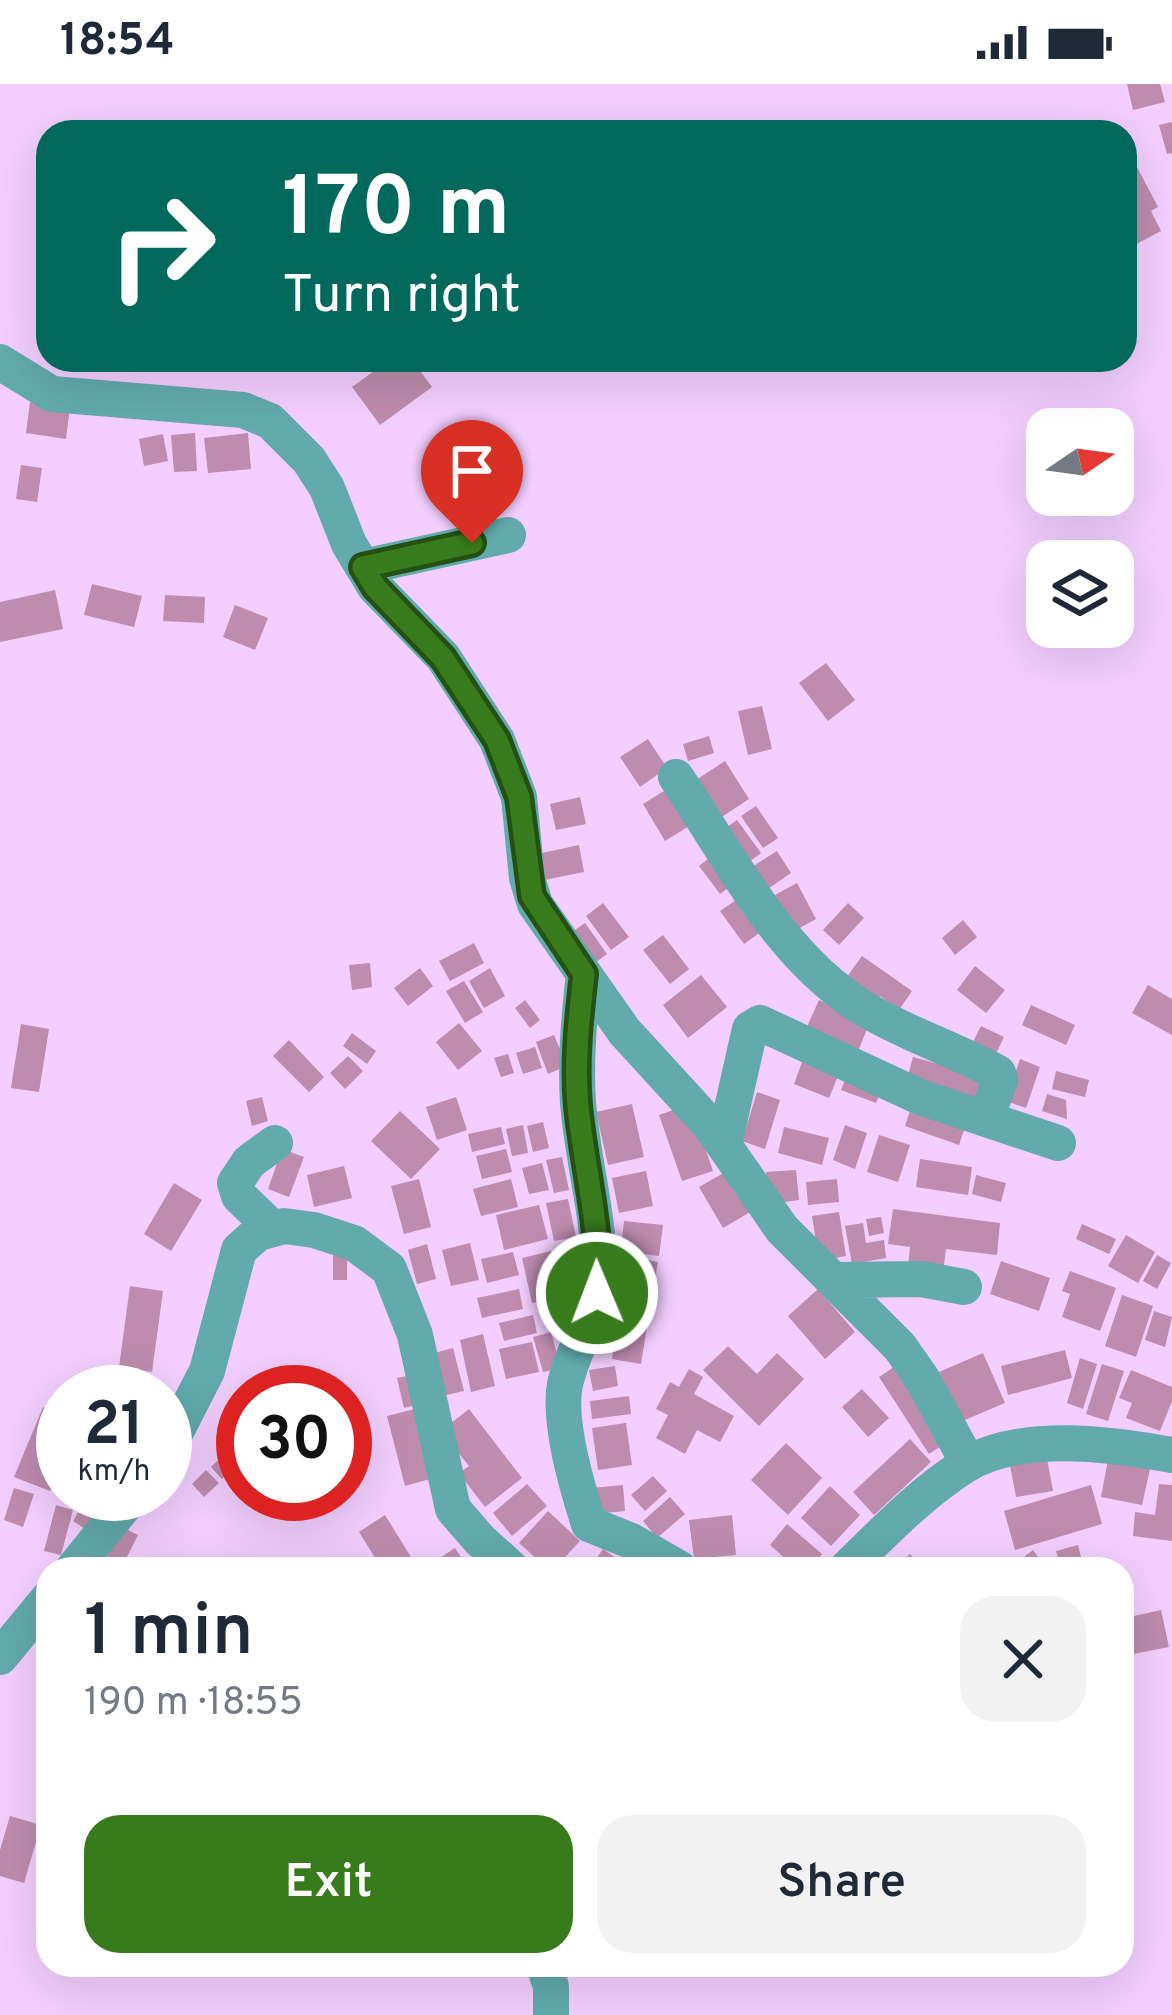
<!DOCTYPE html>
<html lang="en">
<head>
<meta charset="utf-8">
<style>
	:root { --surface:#fff; --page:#f2f2f3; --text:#1f2937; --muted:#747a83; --accent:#387b1c }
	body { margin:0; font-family:Overpass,sans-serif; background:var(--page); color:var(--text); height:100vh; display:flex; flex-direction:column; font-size:45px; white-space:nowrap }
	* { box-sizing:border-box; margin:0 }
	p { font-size:39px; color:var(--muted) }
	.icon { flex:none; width:66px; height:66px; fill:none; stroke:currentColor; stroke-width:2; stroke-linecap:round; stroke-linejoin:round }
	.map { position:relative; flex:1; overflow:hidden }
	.side { position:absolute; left:36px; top:1473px; width:1098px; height:420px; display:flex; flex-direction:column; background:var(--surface); border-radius:36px; box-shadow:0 12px 48px #0002 }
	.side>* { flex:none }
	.top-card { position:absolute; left:36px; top:36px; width:1101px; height:252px; border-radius:36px; box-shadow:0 12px 48px #0002; background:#00695c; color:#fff; overflow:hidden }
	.needle { width:78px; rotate:77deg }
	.controls { position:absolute; left:1026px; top:324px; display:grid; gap:24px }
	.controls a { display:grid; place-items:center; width:108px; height:108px; border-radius:24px; background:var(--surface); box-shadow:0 12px 48px #0002; font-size:60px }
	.speed { position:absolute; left:36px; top:1281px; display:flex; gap:24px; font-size:60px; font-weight:700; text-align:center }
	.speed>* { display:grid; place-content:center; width:156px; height:156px; border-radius:50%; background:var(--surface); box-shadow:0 12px 48px #0002; line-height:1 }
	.speed small { font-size:30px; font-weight:400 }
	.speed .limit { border:18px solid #d22; background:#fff; color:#111 }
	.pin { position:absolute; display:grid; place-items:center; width:102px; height:102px; color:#fff; margin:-123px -51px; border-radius:50% 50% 50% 0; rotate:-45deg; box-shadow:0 0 12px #0007 }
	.pin .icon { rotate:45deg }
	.me { position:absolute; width:132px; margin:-66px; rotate:359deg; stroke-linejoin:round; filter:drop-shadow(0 0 9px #0008) }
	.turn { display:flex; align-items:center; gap:42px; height:252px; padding:0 48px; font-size:54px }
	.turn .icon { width:156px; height:156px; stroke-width:2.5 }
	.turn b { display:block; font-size:84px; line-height:102px }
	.round { display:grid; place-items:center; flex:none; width:126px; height:126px; border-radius:36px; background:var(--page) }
	.headline { display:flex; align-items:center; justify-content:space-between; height:204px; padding:0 48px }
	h1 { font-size:72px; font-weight:600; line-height:90px }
	.cta { display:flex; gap:24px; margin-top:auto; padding:24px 48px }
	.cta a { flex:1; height:138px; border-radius:36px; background:var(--accent); color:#fff; font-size:48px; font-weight:600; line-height:138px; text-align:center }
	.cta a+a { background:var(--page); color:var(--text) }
	.status { display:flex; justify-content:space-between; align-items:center; height:84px; padding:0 60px; background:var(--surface); direction:ltr }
	.status svg { height:33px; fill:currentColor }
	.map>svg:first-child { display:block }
	.building { fill:#bd8cae }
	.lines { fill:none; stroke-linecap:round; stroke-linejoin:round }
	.minor { stroke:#62aaac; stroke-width:36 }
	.route-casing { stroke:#245012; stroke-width:30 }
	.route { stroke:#387b1c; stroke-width:21 }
</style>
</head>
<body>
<div class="status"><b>18:54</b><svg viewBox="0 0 49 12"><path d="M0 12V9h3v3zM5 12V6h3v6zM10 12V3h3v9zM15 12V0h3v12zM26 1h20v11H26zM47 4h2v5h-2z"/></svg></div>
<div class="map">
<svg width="1172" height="1931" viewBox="0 0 1172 1931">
	<rect width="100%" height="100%" fill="#f3cefe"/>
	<!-- building -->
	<path class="building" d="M1127 0H1160L1165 18 1133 26Z
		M1172 38V69L1167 70 1159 41Z
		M1137 83 1158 123 1151 127 1161 147 1131 163 1125 151V90Z
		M389 276H412L432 303 380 341 352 303Z
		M30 318 70 323 66 355 26 349Z
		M195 349 197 387 174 388 171 351Z
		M248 349 251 385 208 389 204 354Z
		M163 350 168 377 144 382 139 355Z
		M21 381 42 384 37 418 16 415Z
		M92 500 142 512 134 543 84 531Z
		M55 506 63 545 0 558V518Z
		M165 511 205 513 204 539 163 537Z
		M235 521 268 534 255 566 223 553Z
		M826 579 855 616 828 637 799 599Z
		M762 622 772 665 748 671 738 627Z
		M709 652 714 669 688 677 683 660Z
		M648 655 667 684 640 703 620 673Z
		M725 677 749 715 717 736 693 698Z
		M672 702 694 739 665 757 643 720Z
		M580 713 586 740 556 746 550 720Z
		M756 722 778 754 763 764 741 732Z
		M737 736 761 769 744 782 720 748Z
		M579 761 584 788 539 797 533 771Z
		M777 767 791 789 762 809 747 786Z
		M717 768 737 797 720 810 699 782Z
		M797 799 816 835 794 847 775 811Z
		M739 814 762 847 744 860 720 827Z
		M603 819 629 853 611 866 586 832Z
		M848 819 864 834 839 861 823 846Z
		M963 836 977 853 955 871 942 854Z
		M585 839 607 870 591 882 568 851Z
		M663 851 689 885 670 900 643 866Z
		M474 859 484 879 450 897 439 877Z
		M862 872 912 907 899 926 880 912 875 920 844 897Z
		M370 879 372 903 352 906 349 881Z
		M975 882 1005 906 986 929 957 906Z
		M420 884 433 902 408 922 394 904Z
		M490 884 505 912 484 924 469 897Z
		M701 891 727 923 688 954 663 921Z
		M464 897 483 928 465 939 446 907Z
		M1148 901 1172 915V951L1132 929Z
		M525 916 540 936 530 944 515 924Z
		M819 916 870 938 858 967 806 945Z
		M1031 921 1075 941 1066 961 1022 941Z
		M459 939 482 967 458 986 436 958Z
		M21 940 49 945 39 1008 11 1004Z
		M981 942 1004 953 993 976 970 964Z
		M352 949 376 967 367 980 343 962Z
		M554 951 567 982 548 990 536 958Z
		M289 956 324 993 309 1008 273 972Z
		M535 963 542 984 523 990 516 969Z
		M508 970 514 989 501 993 494 974Z
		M348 972 363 987 345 1005 330 989Z
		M913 973 988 994 981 1020 906 999Z
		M1020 975 1040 983 1026 1024 1006 1017Z
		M802 978 838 992 829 1014 794 1000Z
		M849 986 884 999 876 1019 841 1006Z
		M1056 987 1089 996 1085 1013 1052 1005Z
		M757 1008 780 1016 765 1065 742 1057Z
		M1047 1010 1066 1016 1067 1035 1042 1027Z
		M262 1013 268 1037 252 1042 246 1017Z
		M456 1013 467 1046 437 1056 426 1023Z
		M632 1020 644 1073 608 1081 596 1028Z
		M690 1020 713 1087 682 1097 659 1031Z
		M911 1024 965 1043 959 1061 905 1042Z
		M400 1027 440 1065 411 1095 371 1057Z
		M543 1038 549 1064 533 1068 527 1042Z
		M523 1041 528 1069 512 1072 506 1045Z
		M845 1041 867 1049 855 1085 833 1076Z
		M501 1043 505 1060 472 1068 468 1050Z
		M784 1043 829 1054 822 1081 778 1069Z
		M879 1051 910 1061 898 1098 867 1088Z
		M282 1065 304 1073 289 1113 268 1105Z
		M506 1065 512 1088 482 1095 476 1072Z
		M562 1073 569 1106 554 1109 546 1076Z
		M920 1075 972 1083 968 1111 916 1103Z
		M542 1079 549 1106 529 1110 522 1084Z
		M344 1082 352 1114 314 1123 307 1091Z
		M729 1086 752 1127 723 1144 699 1103Z
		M796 1086 799 1116 769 1120 766 1088Z
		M646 1087 653 1122 619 1129 612 1094Z
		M976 1091 1006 1099 1001 1118 972 1110Z
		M419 1095 431 1143 404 1150 391 1102Z
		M511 1095 518 1123 481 1132 473 1105Z
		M837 1095 839 1118 808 1121 806 1098Z
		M174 1099 202 1116 171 1167 144 1150Z
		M568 1115 576 1153 554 1157 546 1119Z
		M539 1121 548 1155 504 1166 496 1131Z
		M893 1125 1000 1139 997 1171 946 1165 943 1188 908 1183 910 1163 888 1160Z
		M839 1128 846 1172 819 1177 812 1132Z
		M881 1133 884 1149 869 1152 866 1135Z
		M624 1137 663 1141 659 1172 621 1167Z
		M863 1139 866 1159 884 1156 886 1174 852 1180 845 1142Z
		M1082 1140 1116 1155 1109 1170 1076 1155Z
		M1126 1151 1155 1168 1138 1199 1108 1182Z
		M470 1159 479 1196 451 1202 442 1166Z
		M427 1160 436 1195 417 1200 408 1166Z
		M333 1166 347 1167V1196H333Z
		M551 1167 561 1213 532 1219 522 1174Z
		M513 1168 519 1191 487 1199 481 1175Z
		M615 1170 658 1178 654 1201 611 1193Z
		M1157 1171 1171 1179 1157 1205 1143 1197Z
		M1001 1177 1050 1194 1039 1227 990 1210Z
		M1070 1187 1116 1204 1100 1247 1062 1233 1070 1210 1062 1207Z
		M130 1202 163 1207 152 1288 119 1283Z
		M519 1205 523 1225 482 1234 477 1214Z
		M613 1205 652 1212 641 1280 612 1275 617 1244 600 1241Z
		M818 1205 855 1248 825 1275 788 1232Z
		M1122 1211 1153 1222 1136 1273 1105 1262Z
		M1154 1227 1172 1233 1165 1263 1145 1256Z
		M533 1231 537 1249 504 1257 499 1239Z
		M551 1248 561 1284 543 1288 533 1253Z
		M483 1250 495 1302 471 1308 460 1256Z
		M532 1258 539 1288 506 1295 499 1265Z
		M728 1262 757 1290 777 1269 804 1295 759 1342 703 1286Z
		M453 1264 464 1307 437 1313 427 1271Z
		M1065 1266 1072 1294 1008 1311 1001 1282Z
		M983 1269 1005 1319 960 1338 939 1288Z
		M1080 1274 1097 1280 1083 1325 1067 1319Z
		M900 1279 950 1356 929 1370 879 1293Z
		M1102 1280 1124 1287 1108 1337 1086 1330Z
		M615 1282 618 1302 593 1307 589 1286Z
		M689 1285 703 1293 694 1310 734 1332 720 1358 697 1346 685 1370 656 1354 668 1331 656 1325 670 1298 679 1303Z
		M1131 1286 1172 1303V1317L1160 1347 1126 1334 1132 1319 1119 1314Z
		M417 1290 424 1319 404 1324 397 1294Z
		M862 1305 889 1334 868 1353 842 1323Z
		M629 1312 631 1330 592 1335 590 1317Z
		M43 1323 63 1332V1376L50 1407 14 1393Z
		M419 1324 437 1393 405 1402 387 1332Z
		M469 1325 522 1394 485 1423 459 1389 469 1382 441 1347Z
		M626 1339 632 1381 598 1386 592 1344Z
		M910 1355 931 1378 874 1431 853 1408Z
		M786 1359 822 1394 788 1431 751 1396Z
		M228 1367 239 1379 222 1395 211 1383Z
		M1046 1369 1053 1407 1016 1413 1009 1376Z
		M1108 1376 1150 1385 1142 1421 1101 1413Z
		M206 1386 219 1399 204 1413 192 1400Z
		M653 1392 667 1407 645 1427 631 1411Z
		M527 1400 547 1422 512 1452 493 1429Z
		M1159 1400 1172 1401V1457L1133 1452 1135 1428 1155 1431Z
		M623 1401 625 1427 594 1430 592 1404Z
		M1091 1401 1102 1440 1015 1466 1004 1427Z
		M830 1402 860 1431 831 1462 801 1434Z
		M14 1404 34 1410 23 1443 4 1436Z
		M670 1413 685 1430 657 1454 643 1437Z
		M84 1418 105 1431 93 1450 73 1437Z
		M56 1421 73 1426 61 1471 44 1467Z
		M548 1427 580 1457 554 1485H548L519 1459Z
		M385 1431 414 1478 403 1485H382L359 1448Z
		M732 1431 736 1471 694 1475 689 1436Z
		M787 1440 822 1470 810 1485H797L770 1461Z
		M120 1442 138 1451 122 1483 104 1474Z
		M1078 1461 1084 1485H1061L1056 1467Z
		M455 1464 469 1485H423Z
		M603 1465 632 1485H589Z
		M1033 1466 1043 1480 1037 1485H1014L1012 1482Z
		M910 1470 923 1485H893Z
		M1161 1526 1169 1563 1133 1570 1125 1534Z
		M10 1732 41 1741 24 1799 0 1792V1766Z"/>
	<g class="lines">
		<!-- minor -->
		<path class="minor" d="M0 278 52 310 243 326 270 337 309 376 327 404 349 460 375 503 443 573 497 656 519 713 527 794 535 820 624 947 710 1041 782 1145 900 1263 923 1296 968 1379
			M363 483 508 451
			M676 693C730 773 779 872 863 924 906 950 954 965 998 989L1000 996 986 1035
			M584 890C579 932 575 975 578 1018 582 1073 598 1127 599 1182 599 1225 577 1256 566 1296 556 1333 577 1403 589 1440L631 1457 680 1485
			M724 1060 750 945 760 939 920 1013 1058 1059
			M272 1144 239 1112 235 1099 249 1078 275 1059
			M835 1196 921 1195 964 1203
			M165 1369 207 1287 239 1166 258 1149 284 1142 314 1146 354 1159 389 1185 415 1251 453 1425 480 1456 512 1485
			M73 1485 134 1410
			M846 1485C883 1449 920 1410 964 1382 1020 1347 1111 1360 1172 1371
			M0 1573 48 1515
			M544 1881 551 1903V1931"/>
	</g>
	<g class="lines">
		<defs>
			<path id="route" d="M472 459 363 483 375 503 443 574 497 656 519 713 532 812 584 890C579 933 574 978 578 1022 584 1085 602 1145 597 1209"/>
		</defs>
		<!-- route casing -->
		<use href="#route" class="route-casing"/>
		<!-- route -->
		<use href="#route" class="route"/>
	</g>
</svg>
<div class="controls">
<a><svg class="needle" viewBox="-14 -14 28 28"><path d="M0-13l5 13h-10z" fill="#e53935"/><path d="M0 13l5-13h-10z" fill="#747a83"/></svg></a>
<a><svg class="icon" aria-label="layers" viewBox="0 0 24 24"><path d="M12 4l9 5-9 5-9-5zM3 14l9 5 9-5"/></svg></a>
</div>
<div class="speed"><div>21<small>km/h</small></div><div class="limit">30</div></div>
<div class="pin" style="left:472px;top:459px;background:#d93025"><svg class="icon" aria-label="arrive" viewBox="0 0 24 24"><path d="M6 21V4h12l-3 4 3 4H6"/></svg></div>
<svg class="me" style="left:597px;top:1209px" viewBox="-20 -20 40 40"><circle r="17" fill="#387b1c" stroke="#fff" stroke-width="3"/><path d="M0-11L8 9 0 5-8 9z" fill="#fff"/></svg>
<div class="top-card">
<div class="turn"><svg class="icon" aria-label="right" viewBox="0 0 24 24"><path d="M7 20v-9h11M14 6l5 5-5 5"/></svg><div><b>170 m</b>Turn right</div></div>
</div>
<section class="side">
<div class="headline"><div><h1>1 min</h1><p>190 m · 18:55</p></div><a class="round"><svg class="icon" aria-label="close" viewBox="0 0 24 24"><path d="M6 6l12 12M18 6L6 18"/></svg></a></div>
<div class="cta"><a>Exit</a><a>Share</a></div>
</section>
</div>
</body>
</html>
